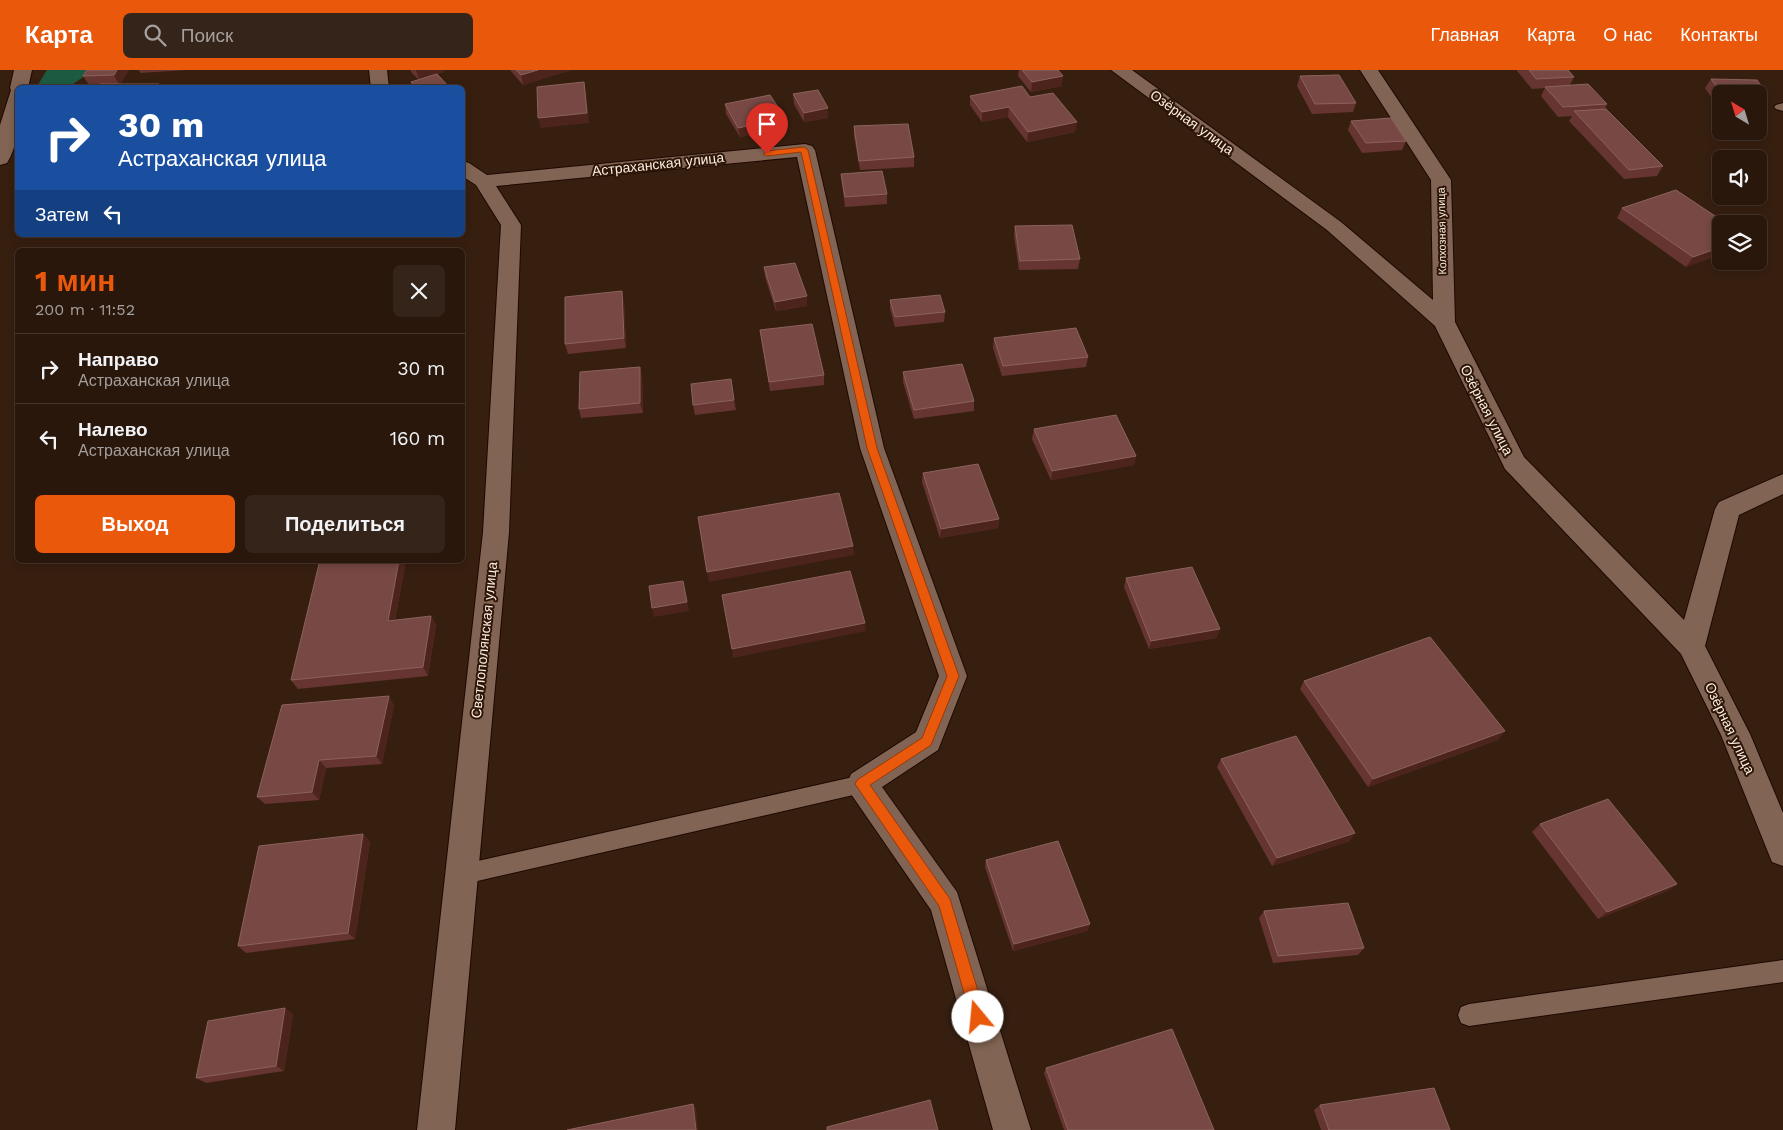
<!DOCTYPE html>
<html lang="ru">
<head>
<meta charset="utf-8">
<style>
	:root { --surface:#29170c; --page:#35241a; --text:#f1f3f6; --muted:#a59f9d; --line:#45362d; --accent:#ea580c }
	body { margin:0; font-family:"Work Sans",sans-serif; background:var(--page); color:var(--text); height:100vh; display:flex; flex-direction:column; font-size:19px; white-space:nowrap }
	* { box-sizing:border-box; margin:0 }
	p { font-size:16px; color:var(--muted) }
	.icon { flex:none; width:28px; height:28px; fill:none; stroke:currentColor; stroke-width:2; stroke-linecap:round; stroke-linejoin:round }
	.map { position:relative; flex:1; overflow:hidden }
	.side { position:absolute; left:15px; top:178px; width:450px; height:315px; display:flex; flex-direction:column; background:var(--surface); border-radius:8px; box-shadow:0 2px 8px #0003,0 0 0 1px var(--line) }
	.side>* { flex:none }
	.top-card { position:absolute; left:15px; top:15px; width:450px; height:152px; border-radius:8px; box-shadow:0 2px 8px #0003,0 0 0 1px var(--line); background:#1a4fa0; color:#fff; overflow:hidden }
	.needle { width:32px; rotate:322deg }
	.controls { position:absolute; left:1712px; top:15px; display:grid; gap:10px }
	.controls a { display:grid; place-items:center; width:55px; height:55px; border-radius:8px; background:var(--surface); box-shadow:0 2px 8px #0003,0 0 0 1px var(--line); font-size:25px }
	.pin { position:absolute; display:grid; place-items:center; width:42px; height:42px; color:#fff; margin:-51px -21px; border-radius:50% 50% 50% 0; rotate:-45deg; box-shadow:0 0 5px #0007 }
	.pin .icon { rotate:45deg }
	.me { position:absolute; width:55px; margin:-28px; rotate:343deg; stroke-linejoin:round; filter:drop-shadow(0 0 4px #0008) }
	.turn { display:flex; align-items:center; gap:18px; height:105px; padding:0 20px; font-size:22px }
	.turn .icon { width:65px; height:65px; stroke-width:2.5 }
	.turn b { display:block; font-size:35px; line-height:42px }
	.then { display:flex; align-items:center; height:48px; padding:0 20px; background:#0003; gap:10px; font-size:19px }
	.round { display:grid; place-items:center; flex:none; width:52px; height:52px; border-radius:8px; background:var(--page) }
	.head { display:flex; align-items:center; justify-content:space-between; height:85px; padding:0 20px }
	h1 { font-size:30px; font-weight:700; line-height:38px; color:var(--accent) }
	.action { display:flex; gap:10px; margin-top:auto; padding:10px 20px }
	.action a { flex:1; height:58px; border-radius:8px; background:var(--accent); color:#fff; font-size:20px; font-weight:700; line-height:58px; text-align:center }
	.action a+a { background:var(--page); color:var(--text) }
	ul { padding:0; list-style:none }
	li { display:flex; align-items:center; gap:15px; height:70px; padding:0 20px; border-top:1px solid var(--line) }
	li div { flex:1 }
	li b { display:block; font-size:19px }
	li em { font-style:normal }
	header { display:flex; align-items:center; gap:30px; box-sizing:border-box; height:70px; padding:0 25px; background:var(--accent); color:#fff }
	header strong { font-size:24px }
	nav { display:flex; gap:28px; margin-inline-start:auto; font-size:18px }
	.search { width:350px; height:45px; background:var(--page); display:flex; align-items:center; gap:12px; box-sizing:border-box; padding:0 18px; border-radius:8px; color:var(--muted); font-size:19px }
	.map>svg:first-child { display:block }
	.forest { fill:#1c5b42 }
	.lines { fill:none; stroke-linecap:round; stroke-linejoin:round }
	.lane-casing { stroke:#1e0800; stroke-width:2 }
	.street-casing { stroke:#1e0800; stroke-width:2 }
	.lane { fill:#816453; fill-rule:evenodd }
	.street { fill:#816453; fill-rule:evenodd }
	.wall { fill:#663531 }
	.shaded-wall { fill:#4d241c }
	.building { fill:#774844; stroke:#8c625d }
	.route { fill:#ea580c; stroke:#983908 }
	.labels { text-anchor:middle; dominant-baseline:central; stroke-width:4; stroke-linejoin:round; paint-order:stroke }
	.far-street-label { font-size:11px; fill:#fdece2; stroke:#2d1606 }
	.street-label { font-size:14px; fill:#fdece2; stroke:#2d1606 }
</style>
</head>
<body>
<header>
<strong>Карта</strong>
<div class="search"><svg class="icon" aria-label="search" viewBox="0 0 24 24"><circle cx="10" cy="10" r="6"/><path d="M15 15l6 6"/></svg>Поиск</div>
<nav><a>Главная</a><a>Карта</a><a>О нас</a><a>Контакты</a></nav>
</header>
<div class="map">
<svg width="1783" height="1060" viewBox="0 0 1783 1060">
	<rect width="100%" height="100%" fill="#371f10"/>
	<!-- forest -->
	<path class="forest" d="M47 0H93L69 17 36 18Z"/>
	<g class="lines">
		<defs>
			<path id="lane" d="M1783 33V41L1776 39 1774 37 1776 35Z
				M862 705 869 708 872 714 869 720 862 723 460 815 453 812 450 805 453 798 460 795Z
				M1783 890V912L1469 956 1461 953 1458 945 1461 937 1469 934Z"/>
			<path id="street" d="M14 0H32L28 18H18C18 41 21 72 7 93L0 95V55L11 20 10 18Z
				M369 0H387L389 18H371Z
				M1111 0H1132L1341 152 1433 230 1431 110 1360 0H1378L1451 110 1455 252 1524 387 1684 550 1715 439 1719 432 1783 404V424L1739 445 1705 576 1750 664 1783 743V796L1772 792 1721 665 1681 584 1505 399 1435 256 1327 160Z
				M805 74 812 76 815 80 884 378 967 606 938 680 882 717 957 822 1031 1060H993L931 840 851 724 847 714 851 704 916 662 939 606 860 378 797 87 496 116 521 155 509 462 455 1060H417L483 462 501 155 476 115 462 106V91L469 93 487 105Z"/>
		</defs>
		<!-- lane casing -->
		<use href="#lane" class="lane-casing"/>
		<!-- street casing -->
		<use href="#street" class="street-casing"/>
		<!-- lane -->
		<use href="#lane" class="lane"/>
		<!-- street -->
		<use href="#street" class="street"/>
	</g>
	<!-- wall -->
	<path class="wall" d="M129 0 120 14H159L161 18H97L99 15H89L83 6Z
		M139 0H187L140 3Z
		M411 0H444V2L437 4 449 18H413L411 12 419 10 411 2Z
		M510 0H571L523 15Z
		M1019 0H1058L1062 16 1031 22 1018 6Z
		M1517 0H1568L1574 7 1570 15 1607 34 1605 39 1663 96 1657 106 1624 109 1569 51 1572 46 1558 47 1541 26 1545 18 1532 19 1517 1Z
		M1300 6 1356 33 1353 42 1312 44 1297 16Z
		M1711 9 1768 25 1762 35H1759V24H1721V34H1716L1705 18Z
		M793 24 828 48 804 52 794 34Z
		M970 26 1030 27 1075 62 1027 72 1008 47 982 52 970 35Z
		M725 34 785 48 786 57 740 67 726 44Z
		M1351 51 1406 71 1402 80 1362 83 1348 60Z
		M854 56 914 87V97L860 100 854 66Z
		M841 104 887 124V134L845 137 842 114Z
		M1622 138 1727 154 1686 197 1617 148Z
		M1015 156 1080 189 1078 199 1019 200 1014 166Z
		M764 197 807 226V236L776 241 765 207Z
		M890 230 945 242 944 252 895 257 890 239Z
		M624 231 626 278 568 284 565 274Z
		M760 260 824 305V315L770 321Z
		M994 268 1088 287 1086 297 1002 306 993 278Z
		M903 302 974 331V341L914 349 903 312Z
		M642 306 643 343 581 348 579 339Z
		M734 330 736 340 695 345 693 335Z
		M1034 359 1136 386 1134 395 1051 410 1032 369Z
		M923 403 999 449 998 458 940 468 922 412Z
		M406 490 395 550 431 546 436 555 428 606 298 619 291 610Z
		M1126 508 1220 559 1216 568 1149 579 1124 517Z
		M1304 611 1498 670 1368 717 1300 619Z
		M394 635 382 694 326 698 319 730 265 734 257 727Z
		M1221 689 1350 771 1272 796 1217 697Z
		M1540 754 1677 814 1667 821 1598 849 1532 762Z
		M363 764 370 772 355 869 246 883 238 876Z
		M986 790 1090 854 1087 861 1013 881 985 797Z
		M1264 841 1364 878 1358 885 1273 893 1259 848Z
		M293 944 284 1001 206 1013 196 1008Z
		M1046 998 1214 1060H1064L1044 1003Z
		M1320 1035 1450 1060H1321L1314 1040Z"/>
	<!-- shaded-wall -->
	<path class="shaded-wall" d="M117 0H129L119 15 114 5Z
		M416 0H444V2L419 10Z
		M538 0H571L523 15 521 5Z
		M1063 6 1062 16 1031 22 1032 12Z
		M584 12 586 22 589 53 541 58 538 48Z
		M1009 37 1008 47 982 52V42Z
		M828 38V48L804 52V43Z
		M785 48 786 57 740 67 738 58Z
		M1077 52 1075 62 1027 72 1028 62Z
		M1721 177V185L1686 197 1693 187Z
		M622 221 624 231 626 278 624 268Z
		M807 226V236L776 241 775 232Z
		M640 297 642 306 643 343 640 333Z
		M1136 386 1134 395 1051 410 1052 401Z
		M999 449 998 458 940 468 941 459Z
		M853 476 854 485 709 512 707 502Z
		M399 490H406L393 560 388 551Z
		M683 511 689 541 654 547 652 538Z
		M431 546 436 555 428 606 423 597Z
		M865 553 866 561 733 588 732 579Z
		M1220 559 1216 568 1149 579 1151 571Z
		M389 626 394 635 382 694 376 686Z
		M1505 661 1498 670 1368 717 1373 709Z
		M319 690 326 698 319 730 312 722Z
		M1355 763 1350 771 1272 796 1277 788Z
		M363 764 370 772 355 869 348 863Z
		M1677 814 1667 821 1598 849 1607 842Z
		M1090 854 1087 861 1013 881 1014 874Z
		M285 938 293 944 284 1001 276 996Z
		M693 1034 696 1038 698 1060H696Z"/>
	<!-- building -->
	<path class="building" d="M87 0H117L114 5 83 6Z
		M516 0H538L521 5Z
		M1022 0H1058L1063 6 1032 12Z
		M1529 0H1568L1574 7 1536 9Z
		M437 4 449 17 416 18 411 12Z
		M1339 5 1356 33 1315 34 1300 6Z
		M1711 9 1757 10 1768 25H1759V24H1722Z
		M584 12 587 43 538 48 537 17Z
		M100 14H159L157 18H97Z
		M1588 14 1607 34 1563 37 1545 17Z
		M1022 16 1030 27 1053 23 1077 52 1028 62 1009 37 982 42 970 26Z
		M818 20 828 38 804 43 793 24Z
		M770 25 785 48 738 58 725 34Z
		M1606 39 1663 96 1629 100 1574 41Z
		M1391 48 1406 71 1366 73 1351 51Z
		M908 54 914 87 859 91 854 56Z
		M882 101 887 124 845 127 841 104Z
		M1676 120 1727 154H1721V177L1693 187 1622 138Z
		M1072 155 1080 189 1020 191 1015 156Z
		M795 193 807 226 775 232 764 197Z
		M622 221 624 268 565 274V227Z
		M940 225 945 242 895 247 890 230Z
		M812 254 824 305 769 312 760 260Z
		M1076 258 1088 287 1003 296 994 268Z
		M962 294 974 331 914 340 903 302Z
		M640 297V333L579 339 580 302Z
		M731 309 734 330 693 335 691 314Z
		M1116 345 1136 386 1052 401 1034 359Z
		M978 394 999 449 941 459 923 403Z
		M839 423 853 476 707 502 698 447Z
		M320 490H399L388 551 431 546 423 597 291 610Z
		M1192 497 1220 559 1151 571 1126 508Z
		M850 501 865 553 732 579 722 525Z
		M683 511 687 532 652 538 649 516Z
		M1430 567 1505 661 1373 709 1304 611Z
		M389 626 376 686 319 690 312 722 257 727 282 635Z
		M1296 666 1355 763 1277 788 1221 689Z
		M1608 729 1677 814 1607 842 1540 754Z
		M363 764 348 863 238 876 259 776Z
		M1058 771 1090 854 1014 874 986 790Z
		M1348 833 1364 878 1278 886 1264 841Z
		M285 938 276 996 196 1008 208 951Z
		M1172 959 1214 1060H1068L1046 998Z
		M1434 1018 1450 1060H1329L1320 1035Z
		M930 1030 938 1060H827V1057Z
		M693 1034 696 1060H567Z"/>
	<!-- route -->
	<path class="route" d="M804 77 808 80 877 378 959 606 931 675 870 715 950 829 986 947 984 952 978 954 973 952 971 947 939 836 855 714 857 710 922 668 947 606 867 378 801 82 767 86 763 84 767 81Z"/>
	<g class="labels">
		<!-- far-street labels -->
		<g class="far-street-label">
			<text transform="translate(1442 161) rotate(-91)">Колхозная улица</text>
		</g>
		<!-- street labels -->
		<g class="street-label">
			<text transform="translate(1192 52) rotate(36)">Озёрная улица</text>
			<text transform="translate(658 94) rotate(-6)">Астраханская улица</text>
			<text transform="translate(1487 340) rotate(63)">Озёрная улица</text>
			<text transform="translate(484 570) rotate(-84)">Светлополянская улица</text>
			<text transform="translate(1730 658) rotate(65)">Озёрная улица</text>
		</g>
	</g>
</svg>
<div class="controls">
<a><svg class="needle" viewBox="-14 -14 28 28"><path d="M0-13l5 13h-10z" fill="#e53935"/><path d="M0 13l5-13h-10z" fill="#a59f9d"/></svg></a>
<a><svg class="icon" aria-label="sound" viewBox="0 0 24 24"><path d="M4 9h4l5-4v14l-5-4H4zM17 9q2 3 0 6"/></svg></a>
<a><svg class="icon" aria-label="layers" viewBox="0 0 24 24"><path d="M12 4l9 5-9 5-9-5zM3 14l9 5 9-5"/></svg></a>
</div>
<div class="pin" style="left:767px;top:84px;background:#d93025"><svg class="icon" aria-label="arrive" viewBox="0 0 24 24"><path d="M6 21V4h12l-3 4 3 4H6"/></svg></div>
<svg class="me" style="left:978px;top:947px" viewBox="-20 -20 40 40"><circle r="19" fill="#fff"/><path d="M0-13L10 11 0 6-10 11z" fill="#ea580c"/></svg>
<div class="top-card">
<div class="turn"><svg class="icon" aria-label="right" viewBox="0 0 24 24"><path d="M7 20v-9h11M14 6l5 5-5 5"/></svg><div><b>30 m</b>Астраханская улица</div></div>
<div class="then">Затем<svg class="icon" aria-label="left" viewBox="0 0 24 24"><path d="M17 20v-9H6M10 6l-5 5 5 5"/></svg></div>
</div>
<section class="side">
<div class="head"><div><h1>1 мин</h1><p>200 m · 11:52</p></div><a class="round"><svg class="icon" aria-label="close" viewBox="0 0 24 24"><path d="M6 6l12 12M18 6L6 18"/></svg></a></div>
<ul>
<li><svg class="icon" aria-label="right" viewBox="0 0 24 24"><path d="M7 20v-9h11M14 6l5 5-5 5"/></svg><div><b>Направо</b><p>Астраханская улица</p></div><em>30 m</em></li>
<li><svg class="icon" aria-label="left" viewBox="0 0 24 24"><path d="M17 20v-9H6M10 6l-5 5 5 5"/></svg><div><b>Налево</b><p>Астраханская улица</p></div><em>160 m</em></li>
</ul>
<div class="action"><a>Выход</a><a>Поделиться</a></div>
</section>
</div>
</body>
</html>
